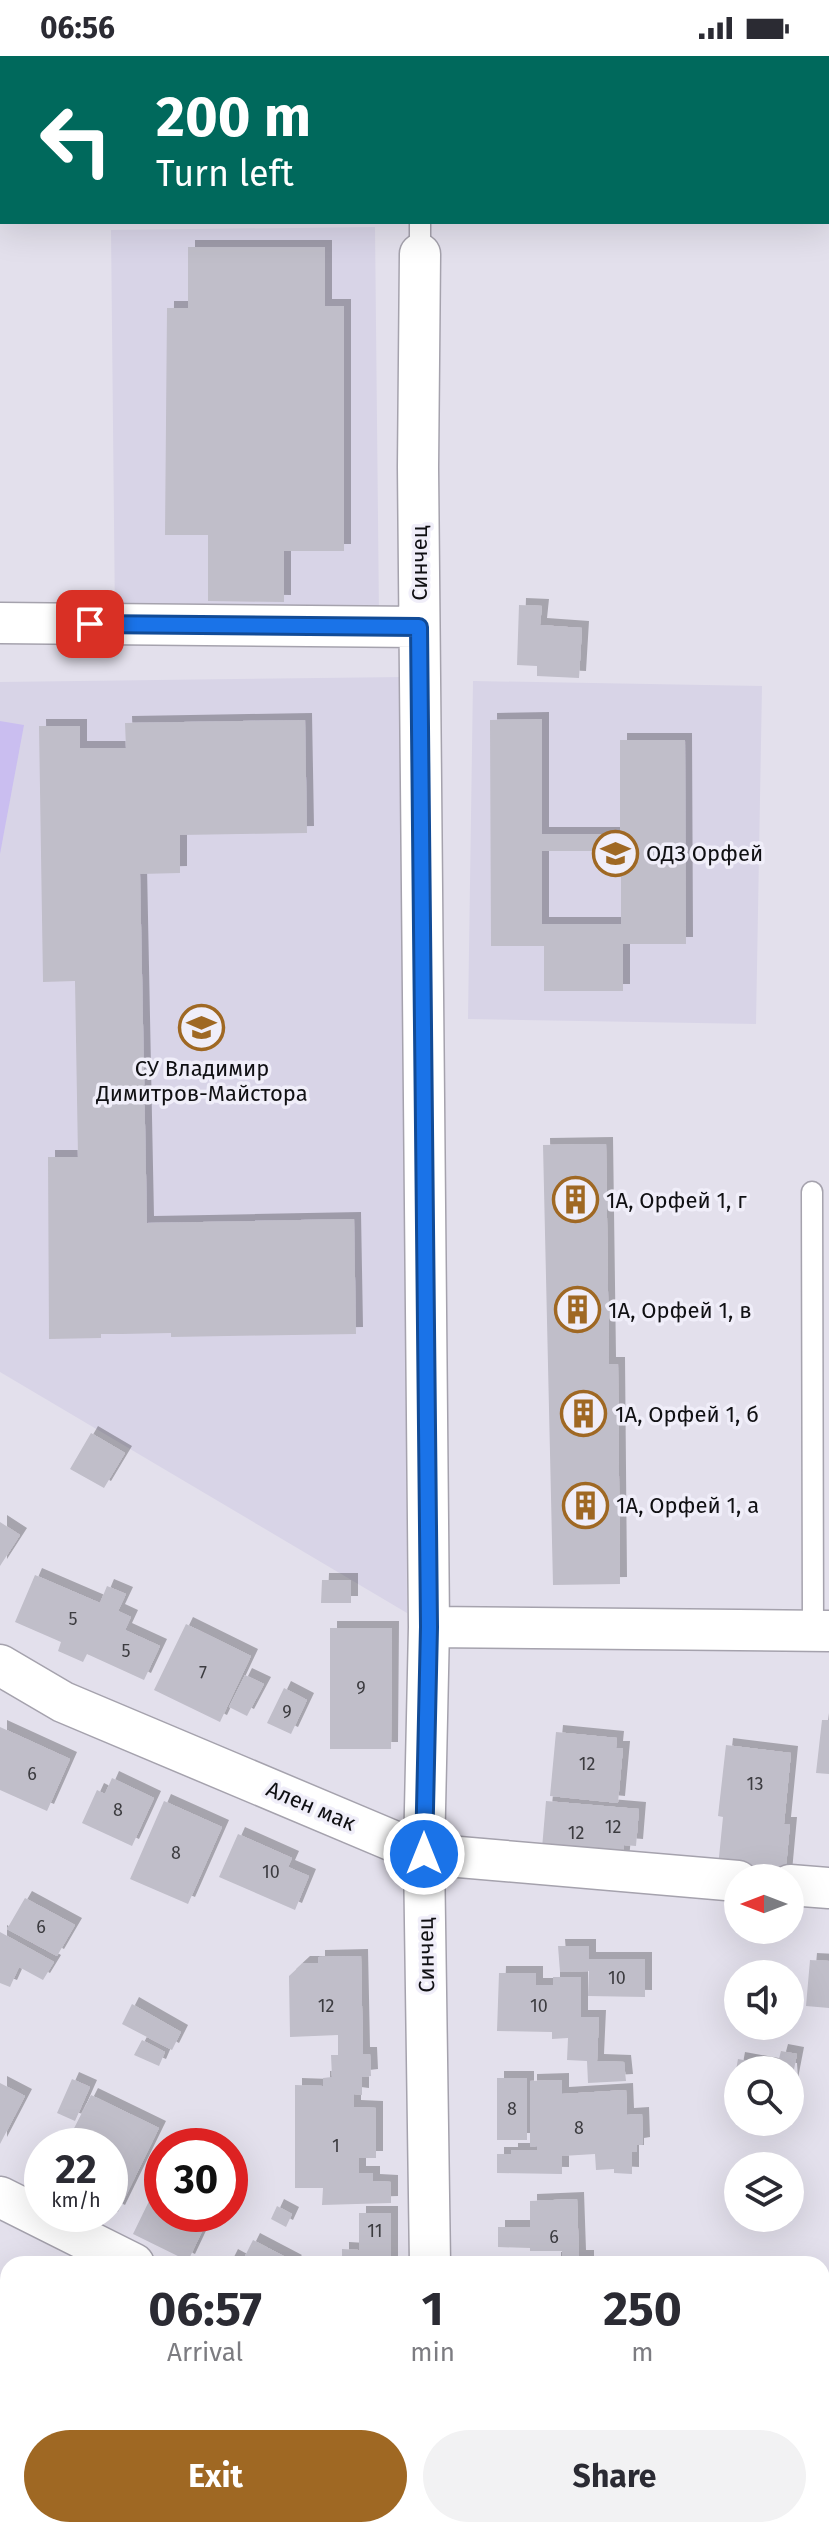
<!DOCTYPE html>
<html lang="en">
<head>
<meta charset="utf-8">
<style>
	:root { --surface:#fff; --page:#f2f2f3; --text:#2b2b33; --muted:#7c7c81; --accent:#9f6823 }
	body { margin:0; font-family:"Fira Sans",sans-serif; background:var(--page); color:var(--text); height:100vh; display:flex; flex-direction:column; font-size:30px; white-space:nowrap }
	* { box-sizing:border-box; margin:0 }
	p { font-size:26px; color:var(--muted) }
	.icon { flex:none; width:44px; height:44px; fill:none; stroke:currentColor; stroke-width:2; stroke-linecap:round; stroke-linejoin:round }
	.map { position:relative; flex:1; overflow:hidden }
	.panel { position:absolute; left:0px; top:2200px; width:830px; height:282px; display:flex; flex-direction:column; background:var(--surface); border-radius:24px 24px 0 0; box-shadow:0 8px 32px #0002 }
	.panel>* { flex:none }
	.guide { position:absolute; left:0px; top:0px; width:830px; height:168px; box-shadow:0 8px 32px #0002; background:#00695c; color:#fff; overflow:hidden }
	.needle { width:52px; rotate:270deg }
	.buttons { position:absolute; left:724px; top:1808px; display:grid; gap:16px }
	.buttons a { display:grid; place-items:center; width:80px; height:80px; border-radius:50%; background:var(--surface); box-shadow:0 8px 32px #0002; font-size:40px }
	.speed { position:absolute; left:24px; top:2072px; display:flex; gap:16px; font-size:40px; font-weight:700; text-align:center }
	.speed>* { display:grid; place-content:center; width:104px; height:104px; border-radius:50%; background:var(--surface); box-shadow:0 8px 32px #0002; line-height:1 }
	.speed small { font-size:20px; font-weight:400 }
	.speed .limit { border:12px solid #d22; background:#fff; color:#111 }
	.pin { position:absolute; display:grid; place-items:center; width:68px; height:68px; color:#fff; margin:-34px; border-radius:16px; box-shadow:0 4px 12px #0006 }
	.me { position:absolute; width:88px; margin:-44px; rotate:0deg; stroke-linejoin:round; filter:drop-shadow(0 0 6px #0008) }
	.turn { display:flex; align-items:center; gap:28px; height:168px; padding:0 24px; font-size:36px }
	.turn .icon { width:104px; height:104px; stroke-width:2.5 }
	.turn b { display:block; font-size:56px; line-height:68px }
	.eta { display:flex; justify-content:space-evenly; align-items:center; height:136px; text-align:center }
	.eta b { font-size:48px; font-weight:700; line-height:56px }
	.button { display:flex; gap:16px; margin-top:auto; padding:16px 24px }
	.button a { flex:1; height:92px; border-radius:48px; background:var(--accent); color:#fff; font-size:32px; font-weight:700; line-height:92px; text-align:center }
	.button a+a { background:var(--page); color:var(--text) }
	.status { display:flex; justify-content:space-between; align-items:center; height:56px; padding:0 40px; background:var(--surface); direction:ltr }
	.status svg { height:22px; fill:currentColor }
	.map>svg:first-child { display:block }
	.built { fill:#d8d4e7 }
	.green { fill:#cabef0 }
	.building { fill:#c0bec9; fill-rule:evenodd; filter:url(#shadow) }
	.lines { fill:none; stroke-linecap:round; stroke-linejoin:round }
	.service-casing { stroke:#a5a2ad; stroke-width:23 }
	.minor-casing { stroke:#a5a2ad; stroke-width:43 }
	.service { stroke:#fff; stroke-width:20 }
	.minor { stroke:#fff; stroke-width:40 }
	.route-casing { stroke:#114b97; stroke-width:20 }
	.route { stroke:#1a73e8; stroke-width:14 }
	.labels { text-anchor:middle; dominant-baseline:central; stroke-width:7; stroke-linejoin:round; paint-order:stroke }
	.number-label { font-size:18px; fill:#3c3c40 }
	.street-label { font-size:22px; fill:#101013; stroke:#f0eef9 }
	.poi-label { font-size:22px; fill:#101013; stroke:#f0eef9; text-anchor:start }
</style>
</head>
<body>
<div class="status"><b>06:56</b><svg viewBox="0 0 49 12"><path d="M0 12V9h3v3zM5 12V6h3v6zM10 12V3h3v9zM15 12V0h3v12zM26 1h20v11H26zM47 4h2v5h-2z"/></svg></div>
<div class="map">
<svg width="829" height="2481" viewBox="0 0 829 2481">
	<defs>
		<filter id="shadow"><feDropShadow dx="7" dy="-7" stdDeviation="0" flood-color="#0004"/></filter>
	</defs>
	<rect width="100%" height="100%" fill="#e3e0ec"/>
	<!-- built -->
	<path class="built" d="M375 171 379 560 115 563 111 174Z
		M404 621 407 1557 0 1316V626Z
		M473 625 762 630 756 968 468 963Z"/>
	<!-- green -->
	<path class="green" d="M0 665 24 669 0 798Z"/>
	<!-- building -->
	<path class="building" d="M188 191H325V250H344V495H284V546L208 545V479H165L167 252H188Z
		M519 549 542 550 540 569 582 572 579 622 537 620V610L517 609Z
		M542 663V778H620V684H685L686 888H623V935H544V890H491L490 664ZM542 795H621V868H542Z
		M305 664 307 777 180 779V817L140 818 147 1167 354 1163 356 1278 171 1281V1277L122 1278H101V1282L49 1283 48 1101H78L75 925 43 926 39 670H80V692H126L125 667Z
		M606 1088 609 1308H618L620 1528 553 1529 543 1089Z
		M91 1377 125 1397 104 1432 70 1413Z
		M0 1466 20 1479 0 1510Z
		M35 1519 100 1547 107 1530 126 1538 118 1555 131 1561 125 1574 160 1590 144 1624 87 1598 83 1606 58 1595 61 1586 15 1566Z
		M322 1524H351V1547H321Z
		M186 1568 251 1600 220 1666 154 1634Z
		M330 1572H392L391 1693H330Z
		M245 1619 264 1628 247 1660 229 1651Z
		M284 1632 307 1644 291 1678 267 1667Z
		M822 1664H829V1718L816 1717Z
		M0 1671 70 1703 47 1755 0 1734Z
		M556 1676 617 1682 616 1692H623L618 1747 550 1740Z
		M726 1689 791 1697 784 1768H790L785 1822 717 1821 723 1761 718 1760Z
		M112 1722 154 1742 132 1790 82 1767 97 1734 105 1738Z
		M164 1745 222 1771 188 1848 130 1823Z
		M546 1745 639 1753 636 1790 624 1789 622 1809 541 1804Z
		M238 1778 292 1802 288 1811 309 1820 295 1854 219 1821Z
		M25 1842 75 1869 57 1900 7 1873Z
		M0 1876 54 1906 43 1924 19 1911 10 1931 0 1927Z
		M558 1890H589V1903H645V1941L588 1940 589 1915 560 1916Z
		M361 1900 363 1998H370L371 2020 362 2021V2039L354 2038V2051L376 2052V2102H359V2117H373V2125L391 2126V2147L322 2149 323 2132H295V2029L323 2030V2022L332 2021 331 1999H338V1979L290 1981 289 1920 303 1907H318V1901Z
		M810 1904 829 1905V1952L806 1950Z
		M499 1917H536V1929H553V1921H581V1961H599L597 2005 624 2006 626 2025 588 2027 587 2005 567 2004 568 1982 552 1983V1976L497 1975Z
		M132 1948 181 1976 172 1994 122 1968Z
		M142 1984 165 1996 159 2010 134 1999Z
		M781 1995 797 1998 791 2029 790 2014H736L738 2003 777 2010Z
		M736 2014H738V2057L729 2056Z
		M497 2022H527V2084H497Z
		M72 2023 90 2031 75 2065 57 2057Z
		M562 2024V2038L626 2034 627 2059 642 2058 643 2088 637 2089V2096H632V2118L614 2117V2113L596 2114 595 2098 562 2100V2118L497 2117V2098H511V2094H537V2090L530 2091V2025Z
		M0 2027 25 2040 0 2088Z
		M91 2039 159 2072 118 2156 110 2152V2090H65Z
		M150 2143 162 2149V2158H180L205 2169 188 2205 133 2178Z
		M577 2143 579 2201H587V2208H554V2203H562V2195H530V2192L498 2191V2171H530V2145Z
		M277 2150 292 2158 286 2171 271 2163Z
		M359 2157H391V2208H342V2193L359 2194Z
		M253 2184 295 2206 293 2208H227L231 2200 242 2206Z
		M0 2225 8 2229V2282L0 2278Z
		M271 2474H319L320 2481H272Z
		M631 2474H684L681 2481H648Z"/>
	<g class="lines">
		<defs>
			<path id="service" d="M421 2V0
				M420 166V198
				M812 1136 813 1575"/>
			<path id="minor" d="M420 198 418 411 429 1571 424 1798 430 2208
				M0 567 419 571
				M429 1571 829 1575
				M0 1609 63 1646 424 1798 738 1825
				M790 1829 829 1832
				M0 2141 134 2208
				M443 2474V2481"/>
		</defs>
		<!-- service casing -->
		<use href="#service" class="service-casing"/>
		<!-- minor casing -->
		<use href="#minor" class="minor-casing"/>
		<!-- service -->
		<use href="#service" class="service"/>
		<!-- minor -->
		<use href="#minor" class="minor"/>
	</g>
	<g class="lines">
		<defs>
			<path id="route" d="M90 568 419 571 429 1571 424 1798"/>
		</defs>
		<!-- route casing -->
		<use href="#route" class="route-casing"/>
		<!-- route -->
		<use href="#route" class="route"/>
	</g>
	<!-- icons -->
	<defs>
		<symbol id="school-ring" viewBox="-11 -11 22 22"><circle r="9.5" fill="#f0eef9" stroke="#9f6823" stroke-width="1.5"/><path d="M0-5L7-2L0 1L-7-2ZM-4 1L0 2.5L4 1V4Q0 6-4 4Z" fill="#9f6823"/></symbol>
		<symbol id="building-ring" viewBox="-11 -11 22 22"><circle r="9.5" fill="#f0eef9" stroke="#9f6823" stroke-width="1.5"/><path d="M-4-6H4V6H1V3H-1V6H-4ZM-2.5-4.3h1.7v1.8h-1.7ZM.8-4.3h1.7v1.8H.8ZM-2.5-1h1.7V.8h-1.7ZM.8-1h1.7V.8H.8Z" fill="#9f6823"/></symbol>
	</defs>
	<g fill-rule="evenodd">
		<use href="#school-ring" x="590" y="772" width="51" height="51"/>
		<use href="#school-ring" x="176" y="946" width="51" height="51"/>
		<use href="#building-ring" x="550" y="1118" width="51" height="51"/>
		<use href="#building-ring" x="552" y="1228" width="51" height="51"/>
		<use href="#building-ring" x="558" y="1332" width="51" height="51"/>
		<use href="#building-ring" x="560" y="1424" width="51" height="51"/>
	</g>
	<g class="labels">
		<!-- number labels -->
		<g class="number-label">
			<text x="73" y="1563">5</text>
			<text x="126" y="1595">5</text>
			<text x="203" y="1617">7</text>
			<text x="361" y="1632">9</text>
			<text x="287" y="1656">9</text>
			<text x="587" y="1708">12</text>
			<text x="32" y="1718">6</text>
			<text x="755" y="1728">13</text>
			<text x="118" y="1754">8</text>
			<text x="613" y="1771">12</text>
			<text x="576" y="1777">12</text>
			<text x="176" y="1797">8</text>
			<text x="271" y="1816">10</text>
			<text x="41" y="1871">6</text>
			<text x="617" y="1922">10</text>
			<text x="326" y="1950">12</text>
			<text x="539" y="1950">10</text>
			<text x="512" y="2053">8</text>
			<text x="579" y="2072">8</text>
			<text x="336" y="2090">1</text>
			<text x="375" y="2175">11</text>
			<text x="554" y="2181">6</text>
		</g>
		<!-- street labels -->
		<g class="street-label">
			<text transform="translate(419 507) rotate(-90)">Синчец</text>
			<text transform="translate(311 1750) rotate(23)">Ален мак</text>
			<text transform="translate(426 1899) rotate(-91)">Синчец</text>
		</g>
		<!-- poi labels -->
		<g class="poi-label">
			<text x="646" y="797">ОДЗ Орфей</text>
			<text x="202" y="1012" text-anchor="middle">СУ Владимир<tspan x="202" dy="25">Димитров-Майстора</tspan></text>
			<text x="606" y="1144">1А, Орфей 1, г</text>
			<text x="608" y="1254">1А, Орфей 1, в</text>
			<text x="615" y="1358">1А, Орфей 1, б</text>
			<text x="616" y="1449">1А, Орфей 1, а</text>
		</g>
	</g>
</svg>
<div class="buttons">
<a><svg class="needle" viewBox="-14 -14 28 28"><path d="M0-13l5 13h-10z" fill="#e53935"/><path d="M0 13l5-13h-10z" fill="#7c7c81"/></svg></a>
<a><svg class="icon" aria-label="sound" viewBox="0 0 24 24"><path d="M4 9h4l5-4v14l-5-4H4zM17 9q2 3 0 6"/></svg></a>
<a><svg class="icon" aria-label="search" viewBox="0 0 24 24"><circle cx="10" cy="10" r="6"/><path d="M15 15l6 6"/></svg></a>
<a><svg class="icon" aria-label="layers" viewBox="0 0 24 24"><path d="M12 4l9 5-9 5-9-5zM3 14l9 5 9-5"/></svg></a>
</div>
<div class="speed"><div>22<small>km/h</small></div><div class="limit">30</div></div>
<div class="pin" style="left:90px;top:568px;background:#d93025"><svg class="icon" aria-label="arrive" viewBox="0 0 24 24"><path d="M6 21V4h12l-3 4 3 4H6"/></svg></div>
<svg class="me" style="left:424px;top:1798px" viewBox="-20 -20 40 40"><circle r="17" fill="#1a73e8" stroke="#fff" stroke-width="3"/><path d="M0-11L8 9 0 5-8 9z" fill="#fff"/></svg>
<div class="guide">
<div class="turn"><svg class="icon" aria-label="left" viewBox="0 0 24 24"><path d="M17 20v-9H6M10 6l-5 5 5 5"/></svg><div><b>200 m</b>Turn left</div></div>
</div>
<section class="panel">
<div class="eta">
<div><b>06:57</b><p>Arrival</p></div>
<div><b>1</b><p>min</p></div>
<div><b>250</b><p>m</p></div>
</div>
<div class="button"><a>Exit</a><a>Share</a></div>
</section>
</div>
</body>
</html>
